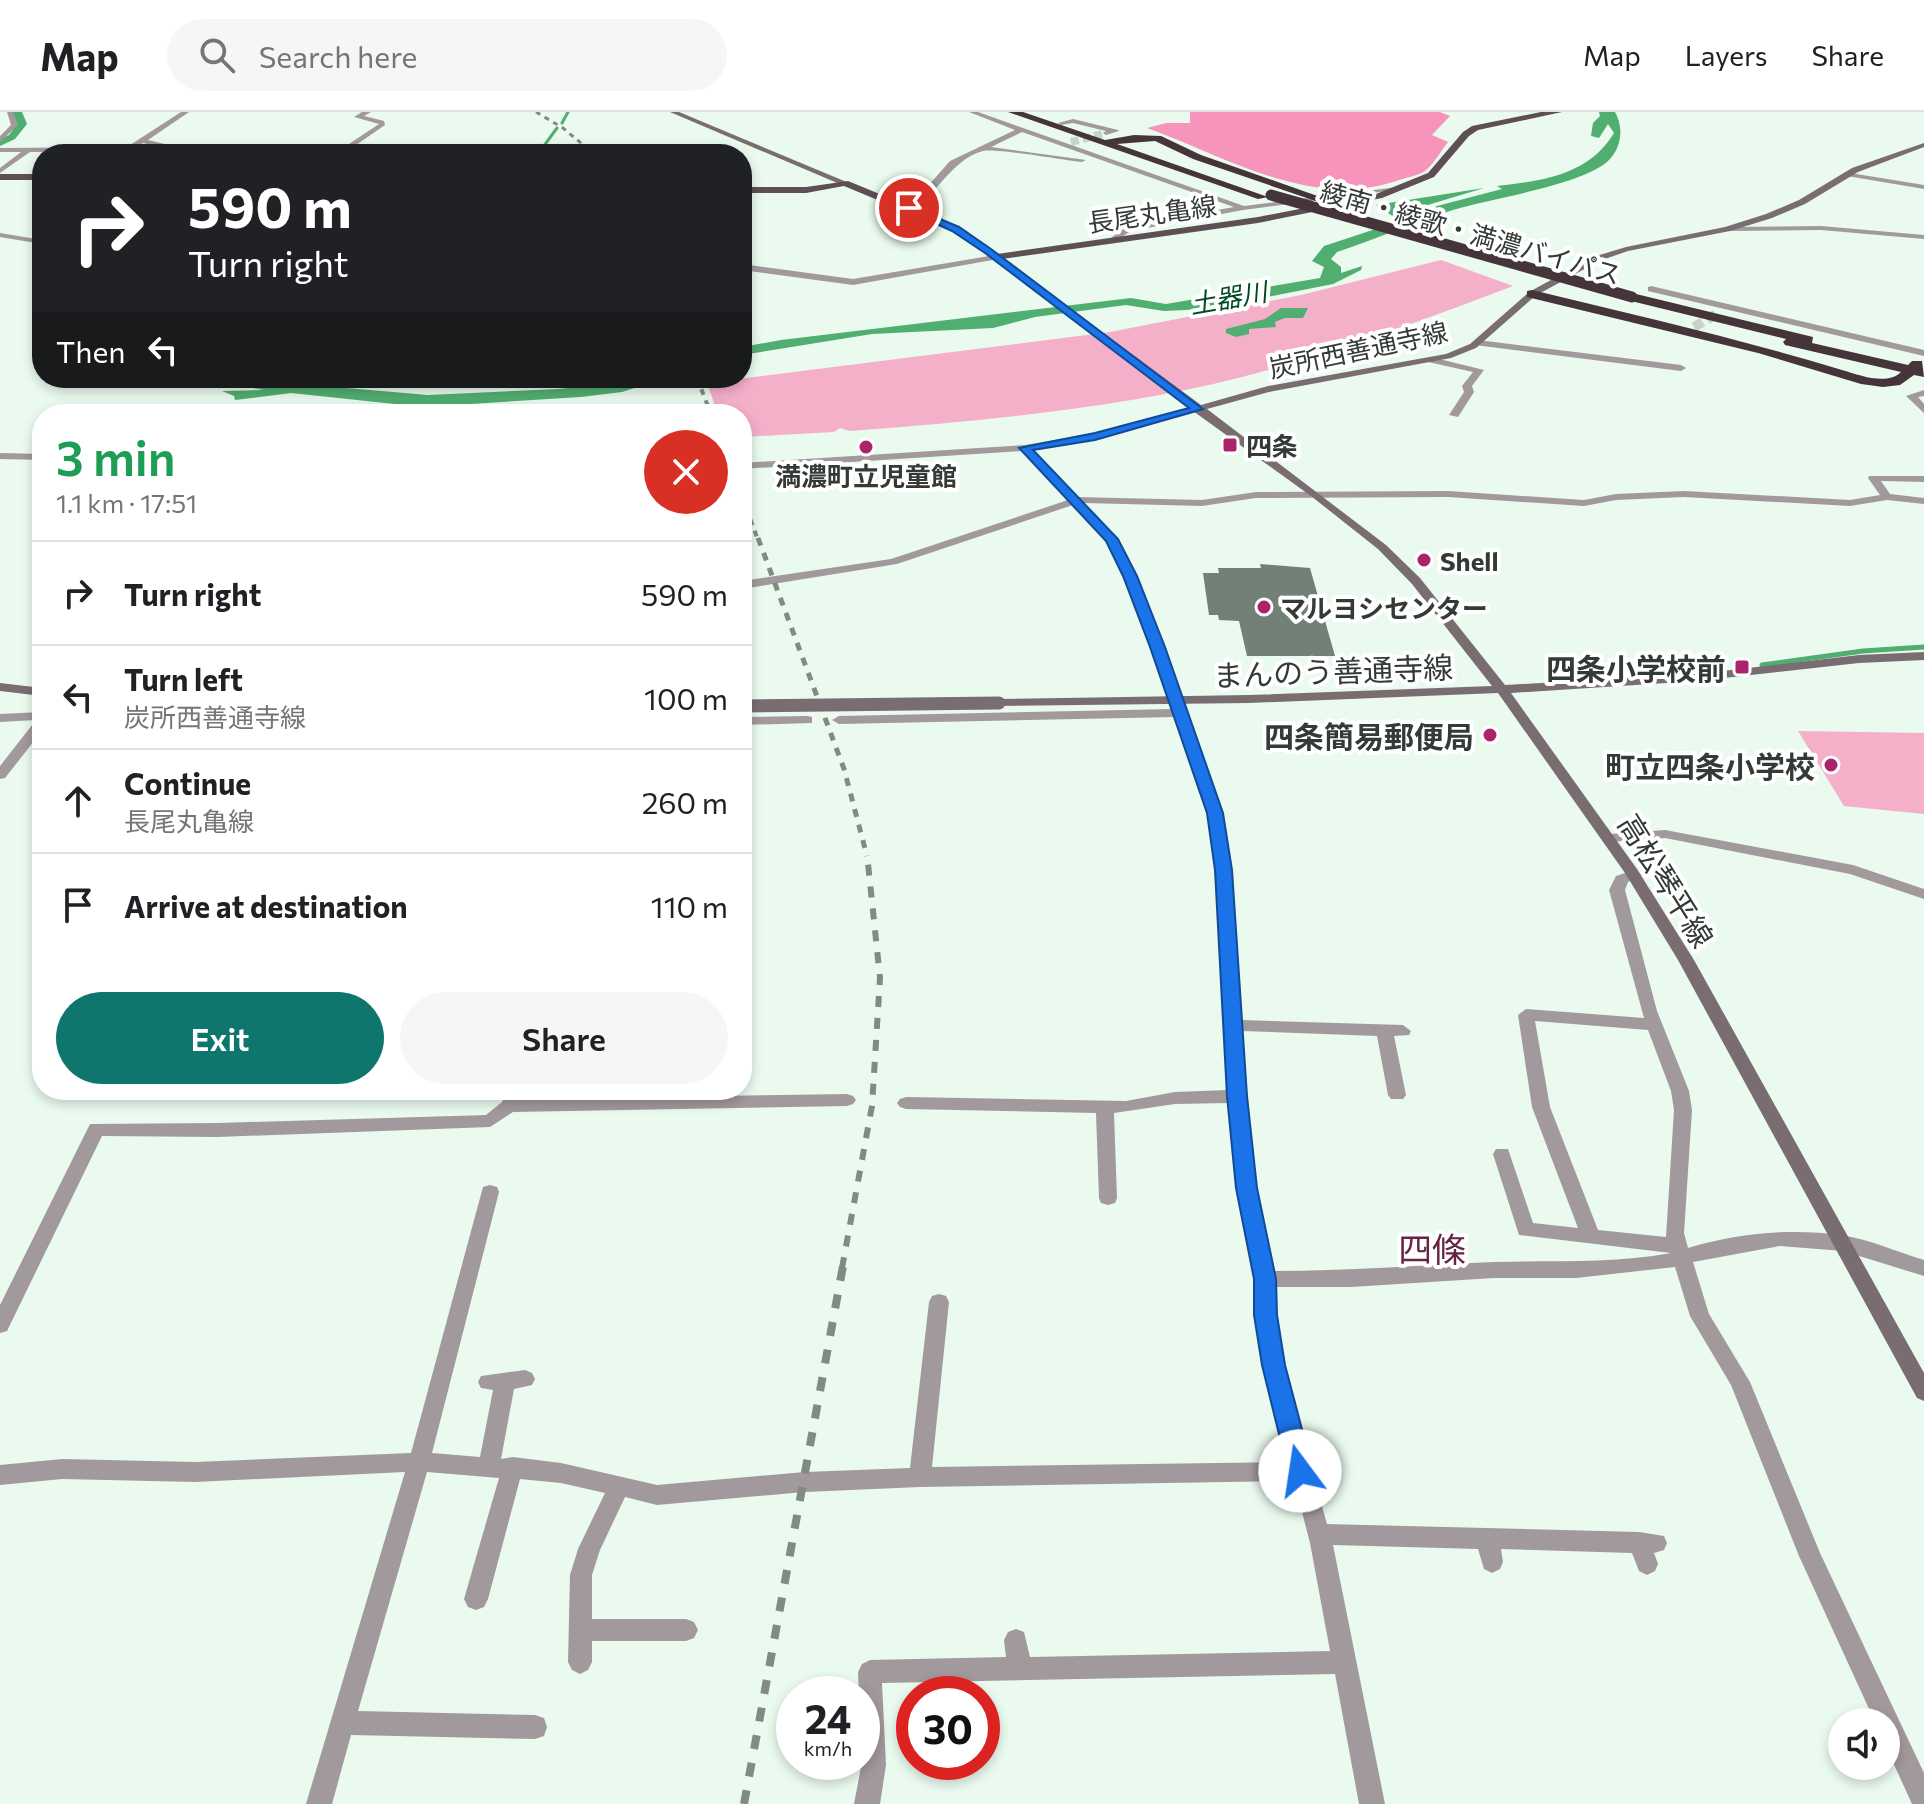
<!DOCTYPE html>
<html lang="en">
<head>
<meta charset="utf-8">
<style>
	:root { --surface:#fff; --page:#f6f6f6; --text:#202124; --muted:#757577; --line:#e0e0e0; --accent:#0f766e }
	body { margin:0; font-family:Commissioner,"Noto Sans JP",sans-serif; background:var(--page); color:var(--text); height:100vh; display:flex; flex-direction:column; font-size:30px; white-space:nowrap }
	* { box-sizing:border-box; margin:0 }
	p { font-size:26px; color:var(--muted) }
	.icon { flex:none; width:44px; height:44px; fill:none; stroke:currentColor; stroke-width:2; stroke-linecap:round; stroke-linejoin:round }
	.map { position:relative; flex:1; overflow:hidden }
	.details { position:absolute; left:32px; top:292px; width:720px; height:696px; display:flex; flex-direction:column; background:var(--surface); border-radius:32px; box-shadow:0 4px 12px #0003 }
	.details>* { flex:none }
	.banner { position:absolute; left:32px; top:32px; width:720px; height:244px; border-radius:32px; box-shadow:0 4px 12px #0003; background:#202124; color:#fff; overflow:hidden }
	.buttons { position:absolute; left:1828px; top:1596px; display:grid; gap:16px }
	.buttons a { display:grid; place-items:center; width:72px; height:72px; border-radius:50%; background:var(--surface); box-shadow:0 4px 12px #0003; font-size:40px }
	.speed { position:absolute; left:776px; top:1564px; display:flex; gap:16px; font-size:40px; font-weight:700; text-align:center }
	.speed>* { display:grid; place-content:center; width:104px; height:104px; border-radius:50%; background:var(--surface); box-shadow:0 4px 12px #0003; line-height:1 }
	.speed small { font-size:20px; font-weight:400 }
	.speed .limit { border:12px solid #d22; background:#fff; color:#111 }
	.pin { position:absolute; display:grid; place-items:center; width:68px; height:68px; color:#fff; margin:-34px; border:4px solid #fff; border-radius:50%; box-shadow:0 2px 8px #0007 }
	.me { position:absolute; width:88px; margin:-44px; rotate:346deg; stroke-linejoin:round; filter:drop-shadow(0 0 6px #0008) }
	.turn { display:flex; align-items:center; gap:28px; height:168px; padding:0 24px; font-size:36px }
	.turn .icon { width:104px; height:104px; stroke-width:2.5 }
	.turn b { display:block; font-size:56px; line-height:68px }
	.then { display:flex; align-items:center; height:76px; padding:0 24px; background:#0003; gap:16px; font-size:30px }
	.round { display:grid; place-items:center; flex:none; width:84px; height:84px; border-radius:42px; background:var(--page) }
	.summary { display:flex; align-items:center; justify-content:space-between; height:136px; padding:0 24px }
	h1 { font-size:48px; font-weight:600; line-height:60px; color:#1e9e55 }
	.cta { display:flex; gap:16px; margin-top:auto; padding:16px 24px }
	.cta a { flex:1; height:92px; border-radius:48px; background:var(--accent); color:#fff; font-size:32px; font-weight:600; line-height:92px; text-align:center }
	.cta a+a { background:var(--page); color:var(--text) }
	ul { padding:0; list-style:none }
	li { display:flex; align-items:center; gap:24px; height:104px; padding:0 24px; border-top:2px solid var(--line) }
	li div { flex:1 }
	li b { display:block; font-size:30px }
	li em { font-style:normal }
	header { display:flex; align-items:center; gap:48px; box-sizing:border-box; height:112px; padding:0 40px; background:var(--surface); border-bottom:2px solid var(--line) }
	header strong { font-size:38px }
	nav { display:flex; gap:44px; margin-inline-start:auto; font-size:28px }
	.search { width:560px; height:72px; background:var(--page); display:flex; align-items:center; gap:20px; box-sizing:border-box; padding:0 28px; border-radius:44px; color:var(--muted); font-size:30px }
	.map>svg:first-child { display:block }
	.green { fill:#f4afc9 }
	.forest { fill:#f794bc }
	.water { fill:#51ae71 }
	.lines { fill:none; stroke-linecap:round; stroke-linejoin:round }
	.stream-far1 { stroke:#51ae71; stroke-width:3 }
	.stream { stroke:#51ae71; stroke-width:5 }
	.canal { fill:#51ae71; fill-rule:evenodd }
	.building { fill:#728075 }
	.street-tunnel-far1 { stroke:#c6d4c9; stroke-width:8; stroke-dasharray:8 4; stroke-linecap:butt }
	.street-tunnel { stroke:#c6d4c9; stroke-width:10; stroke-dasharray:10 5; stroke-linecap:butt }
	.street { fill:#a2999c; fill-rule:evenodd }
	.secondary { fill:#796d72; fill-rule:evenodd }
	.primary { fill:#5d4f54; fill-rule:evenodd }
	.highway { fill:#45353b; fill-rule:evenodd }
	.rail-far4 { stroke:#818b84; stroke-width:3; stroke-dasharray:5 5; stroke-linecap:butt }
	.rail-far3 { stroke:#818b84; stroke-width:4; stroke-dasharray:6 6; stroke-linecap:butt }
	.rail-far2 { stroke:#818b84; stroke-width:5; stroke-dasharray:8 8; stroke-linecap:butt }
	.rail-far1 { stroke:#818b84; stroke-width:6; stroke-dasharray:11 11; stroke-linecap:butt }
	.rail { stroke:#818b84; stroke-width:8; stroke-dasharray:14 14; stroke-linecap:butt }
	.secondary-bridge { stroke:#796d72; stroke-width:13 }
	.highway-bridge { stroke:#45353b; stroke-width:11 }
	.route { fill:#1a73e8; stroke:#114b97; stroke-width:2 }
	.poi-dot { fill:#ab236a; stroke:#fff; stroke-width:3 }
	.labels { text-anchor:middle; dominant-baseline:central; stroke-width:8; stroke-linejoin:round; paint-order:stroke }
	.far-street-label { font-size:26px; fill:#343b36; stroke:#fff }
	.far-water-label { font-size:26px; font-style:italic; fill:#004a23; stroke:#fff }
	.far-poi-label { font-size:26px; font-weight:bold; fill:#343b36; stroke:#fff; text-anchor:start }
	.poi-label { font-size:30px; font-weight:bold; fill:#343b36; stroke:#fff; text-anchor:end }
	.street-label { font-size:30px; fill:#343b36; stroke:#fff }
	.quarter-label { font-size:34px; fill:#672543; stroke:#fff }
</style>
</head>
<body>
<header>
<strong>Map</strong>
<div class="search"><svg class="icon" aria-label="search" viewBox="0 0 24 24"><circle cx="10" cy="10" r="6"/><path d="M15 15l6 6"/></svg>Search here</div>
<nav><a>Map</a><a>Layers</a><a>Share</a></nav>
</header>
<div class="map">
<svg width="1924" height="1692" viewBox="0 0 1924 1692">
	<rect width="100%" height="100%" fill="#eafaee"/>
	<!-- green -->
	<path class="green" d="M1441 148 1513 174C1425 207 1334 242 1242 265 1115 297 980 309 850 319L840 316 834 320 743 325 742 302H718L707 271 1110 220 1301 183Z
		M1798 619 1924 621V702L1844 694Z"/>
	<!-- forest -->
	<path class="forest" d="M1190 0H1440L1450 4 1432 23 1448 30C1441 39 1434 52 1425 59 1418 64 1404 66 1396 69 1310 98 1225 44 1147 16L1166 11H1190Z"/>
	<!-- water -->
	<path class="water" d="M1599 0H1615C1624 16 1622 36 1607 50 1578 74 1492 86 1453 98 1414 110 1376 127 1337 140L1331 147 1341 155V161L1362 154 1361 158 1333 172 1207 197 1164 199 1126 193 1035 205 993 216 872 222 742 243V235L781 228 1131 186 1166 192 1320 166 1324 155 1312 149 1324 134 1400 109 1376 93 1484 76 1408 99 1414 105 1437 94 1502 77 1497 74C1542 69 1589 63 1614 21L1608 12 1599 26 1591 24 1593 11 1600 4Z
		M1281 196H1308L1303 206H1285L1275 210 1276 215 1249 217V222L1236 225 1226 221V217L1265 207Z
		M195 266 309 267 323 274 428 283 557 277 616 272 632 266H666L622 280 581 285 423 295 291 281 235 288 234 284 222 279 264 278Z"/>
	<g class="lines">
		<!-- stream-far1 -->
		<path class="stream-far1" d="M562 11 568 0
			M209 42 301 38 337 41
			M538 42 557 16"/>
		<!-- stream -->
		<path class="stream" d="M1762 553 1863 539 1924 535"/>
		<!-- canal -->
		<path class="canal" d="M12 0H22L27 12 15 27 0 34V27L9 23 17 12Z"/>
	</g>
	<!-- building -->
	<path class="building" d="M1260 452 1310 456 1335 544H1247L1239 509 1219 508 1218 503H1209L1203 461H1219L1218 456H1261Z"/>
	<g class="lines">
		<!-- street-tunnel-far1 -->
		<path class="street-tunnel-far1" d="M1071 30 1106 21"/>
		<!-- street-tunnel -->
		<path class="street-tunnel" d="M1694 215 1718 201"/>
		<!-- street -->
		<path class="street" d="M7 0H13L18 13 0 30V24L11 13Z
			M181 0H189L148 28 206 42H192L143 31 129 39 30 40 0 61V56L21 40H0V36L127 35Z
			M362 0H371L364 4 384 9 385 13 343 42H334L379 12 354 5Z
			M969 0H978L1244 94 1398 75 1402 77 1243 98 1131 119 1114 130 1111 126 1125 115 1234 95 1022 20 991 35 1086 48 1082 50C1063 48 997 36 983 39 949 47 929 97 906 98V94L912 92 950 49 1015 18Z
			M1073 7 1118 18 1119 19 1106 23 1103 21 1106 19 1073 11 1061 13 1058 11Z
			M1844 60 1924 73V77L1847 64Z
			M1821 114 1924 123V127L1821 118 1727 119 1723 117 1727 115Z
			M0 121 42 128V132L0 125Z
			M995 143 998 147 853 173 742 158V152L853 167Z
			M1651 174 1924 238V244L1648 179V175Z
			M1478 228 1681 253 1686 256 1681 259 1475 233 1473 231Z
			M1431 245 1484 258 1472 274 1474 280 1458 305 1449 303 1464 280 1462 274 1473 260 1428 250V246Z
			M1924 278V284L1918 285 1924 292V301L1906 284Z
			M1197 294 1202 297 1201 299 1095 327 1033 338 1077 385 1202 388 1256 380 1448 379 1584 388 1616 382 1684 379 1850 388 1880 383 1868 366 1869 364H1924V370L1881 369 1890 382 1924 386V392L1887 388 1850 394 1684 385 1616 388 1584 394 1448 385 1256 386 1202 394 1084 391 1115 425 1136 464 1164 535 1222 701 1232 758 1241 908 1403 913 1411 919 1409 923 1394 924 1406 983 1403 987H1391L1388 983 1377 924 1242 919 1247 996 1256 1076 1273 1159C1347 1159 1420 1153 1494 1150 1552 1148 1613 1152 1671 1141L1519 1123 1493 1042 1496 1037H1508L1533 1111 1578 1116 1532 995 1518 903 1526 897 1644 906 1609 778 1616 764 1634 758 1642 763 1628 770 1625 778 1657 899 1689 979 1692 998 1684 1121 1688 1136C1737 1121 1791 1116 1841 1123 1869 1127 1897 1140 1924 1148V1164L1843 1139 1780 1134 1693 1150 1709 1202 1750 1270 1820 1441 1924 1661V1692H1912L1886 1635V1610H1875L1799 1444 1731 1273 1690 1204 1675 1155 1576 1166H1494L1351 1175H1275C1275 1253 1307 1336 1327 1412L1639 1420 1664 1424 1667 1431 1664 1438 1654 1441 1658 1452 1655 1459 1647 1463 1639 1459 1632 1441 1501 1437 1503 1450 1500 1457 1492 1461 1484 1457 1478 1437 1333 1433 1385 1692H1359L1335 1562 882 1571 886 1653 880 1692H854L862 1650V1582H859L858 1560 862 1552 870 1548 1006 1545 1004 1528 1008 1520 1016 1517 1024 1520 1030 1545 1330 1539 1310 1431 1294 1369 920 1375 805 1380 657 1393 625 1385 600 1438 592 1463V1507H686L694 1510 698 1518 694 1526 686 1529H592V1550L588 1558 580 1562 572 1558 568 1550 570 1463 578 1437 605 1381 561 1371 520 1367 488 1487 484 1495 476 1498 468 1495 464 1487 499 1366 427 1360 358 1599 535 1603 544 1606 547 1615 544 1624 535 1627 351 1623 332 1692H306L405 1360 195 1370 62 1367 0 1373V1353L62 1347 195 1350 411 1341 483 1075 490 1073 497 1075 499 1080 432 1341 480 1345 493 1278 481 1276 478 1270 481 1264 525 1258 532 1261 535 1267 532 1273 514 1277 501 1347 513 1345 561 1351 657 1373 805 1360 910 1356 929 1190 932 1184 939 1182 946 1184 949 1190 932 1355 1289 1350 1264 1253 1255 1203V1167L1238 1076 1229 991 1175 992 1114 1001 1117 1086 1115 1091 1108 1093 1101 1091 1099 1086 1096 1001 906 997 900 995 897 991 900 987 906 985 1126 989 1175 980 1228 978 1216 758 1208 701 1175 605 839 612 832 608 839 604 1173 597 1124 464 1106 428 1073 393 897 452 742 477V469L891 447 1068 388 1022 339 742 357V351L1025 333 1094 321ZM1535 909 1648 918 1671 979 1674 998 1666 1125 1598 1118 1550 995Z
			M0 341 42 342V348L0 347Z
			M42 600V619L5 666 0 667V654L36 608 0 610V602Z
			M807 604 812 605V611L742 613V605Z
			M1665 718 1853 753 1924 777V787L1850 762 1665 726 1609 730 1602 726 1609 722Z
			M507 978H525L521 987 847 982 853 984 856 988 853 992 847 994 513 1000 490 1015 218 1025 102 1024 7 1219 0 1221V1193L90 1012 218 1011 486 1003 502 990Z"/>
		<!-- secondary -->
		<path class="secondary" d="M670 0H679L849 71 842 73Z
			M1924 31V35L1858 60 1805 92 1772 106 1730 119 1628 139 1599 149 1535 184 1476 236 1451 246 1269 280 1207 297 1386 433 1420 466 1505 573 1697 562 1859 543 1924 540V548L1859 551 1697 569 1511 581 1637 757 1694 848 1924 1261V1289L1917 1286 1678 848 1625 761 1498 581 1249 591 994 594V588L999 587 1249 583 1492 574 1412 472 1378 437 1311 384 1193 299 991 145 998 143 1201 293 1268 274 1446 242 1470 232 1529 180 1593 145 1626 135 1725 115 1766 102 1799 88 1852 56Z
			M0 571 42 576V584L0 579Z"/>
		<!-- primary -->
		<path class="primary" d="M1541 0H1562L1478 18 1469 24 1434 65 1382 86 1258 111 995 148 952 119 844 74 806 81H742V75H806L848 69 960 115 997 142 1258 105 1376 82 1428 61 1463 20 1472 14Z
			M0 62H42V68H0Z"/>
		<!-- highway -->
		<path class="highway" d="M1008 0H1023L1105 28 1134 23 1161 24 1201 43 1343 93 1333 95 1193 47 1155 29 1117 32 1268 85 1258 87Z
			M1532 178C1636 203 1740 227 1842 258 1859 263 1887 274 1901 260L1785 233 1783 230 1786 227 1627 188V182L1632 181 1813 225 1812 231 1908 253 1912 249H1922L1924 265 1914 263 1900 273 1883 275 1861 272 1758 241 1527 185V179Z"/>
		<!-- rail-far4 -->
		<path class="rail-far4" d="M536 0 563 16 594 42"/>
		<!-- rail-far3 -->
		<path class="rail-far3" d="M697 266 711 302
			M742 385 758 428"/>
		<!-- rail-far2 -->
		<path class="rail-far2" d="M758 426 844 657 867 744"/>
		<!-- rail-far1 -->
		<path class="rail-far1" d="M842 1156 872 994 880 866 867 742"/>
		<!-- rail -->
		<path class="rail" d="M744 1692 843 1154"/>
		<!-- secondary-bridge -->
		<path class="secondary-bridge" d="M742 594 999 591"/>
		<!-- highway-bridge -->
		<path class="highway-bridge" d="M1271 83 1632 185"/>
	</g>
	<!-- route -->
	<path class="route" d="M909 94 959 115 991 137 1203 297 1095 328 1033 338 1118 427 1137 464 1165 535 1223 701 1232 758 1247 984 1257 1076 1276 1167 1277 1203 1285 1253 1313 1359 1309 1367 1300 1370 1291 1367 1288 1359 1262 1253 1254 1203V1167L1236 1076 1227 984 1215 758 1207 701 1150 535 1123 464 1106 429 1019 336 1095 321 1189 296 985 141 952 119 906 98Z"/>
	<!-- markers -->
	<g class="poi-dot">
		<rect x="1222" y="325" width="16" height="16" rx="4"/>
		<circle cx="866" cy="335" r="8"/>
		<circle cx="1424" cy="448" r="8"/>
		<circle cx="1264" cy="495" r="8"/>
		<rect x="1734" y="547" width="16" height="16" rx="4"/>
		<circle cx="1490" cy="623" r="8"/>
		<circle cx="1831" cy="653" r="8"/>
	</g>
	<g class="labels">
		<!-- far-street labels -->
		<g class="far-street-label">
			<text transform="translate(1152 101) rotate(-8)">長尾丸亀線</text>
			<text transform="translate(1471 120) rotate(16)">綾南・綾歌・満濃バイパス</text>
			<text transform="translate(1358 237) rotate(-12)">炭所西善通寺線</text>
		</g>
		<!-- far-water labels -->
		<g class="far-water-label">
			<text transform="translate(1228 185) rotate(-10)">土器川</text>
		</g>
		<!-- far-poi labels -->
		<g class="far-poi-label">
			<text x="1246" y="333">四条</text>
			<text x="866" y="363" text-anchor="middle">満濃町立児童館</text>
			<text x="1440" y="448">Shell</text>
			<text x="1280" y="495">マルヨシセンター</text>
		</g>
		<!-- poi labels -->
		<g class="poi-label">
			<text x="1726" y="555">四条小学校前</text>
			<text x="1474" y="623">四条簡易郵便局</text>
			<text x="1815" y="653">町立四条小学校</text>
		</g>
		<!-- street labels -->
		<g class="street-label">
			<text transform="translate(1333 558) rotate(-2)">まんのう善通寺線</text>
			<text transform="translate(1667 768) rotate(58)">高松琴平線</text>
		</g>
		<!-- quarter labels -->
		<g class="quarter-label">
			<text x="1432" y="1136">四條</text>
		</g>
	</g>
</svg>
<div class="buttons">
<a><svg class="icon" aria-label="sound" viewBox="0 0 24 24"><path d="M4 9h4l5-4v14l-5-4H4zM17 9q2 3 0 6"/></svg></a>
</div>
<div class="speed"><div>24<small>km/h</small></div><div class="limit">30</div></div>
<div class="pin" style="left:909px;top:96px;background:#d93025"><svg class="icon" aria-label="arrive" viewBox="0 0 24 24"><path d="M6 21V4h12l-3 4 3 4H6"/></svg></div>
<svg class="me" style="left:1300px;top:1359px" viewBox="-20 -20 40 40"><circle r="19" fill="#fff"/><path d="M0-13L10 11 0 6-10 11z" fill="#1a73e8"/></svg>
<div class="banner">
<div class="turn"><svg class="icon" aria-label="right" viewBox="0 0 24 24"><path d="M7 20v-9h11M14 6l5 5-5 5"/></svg><div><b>590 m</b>Turn right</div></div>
<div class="then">Then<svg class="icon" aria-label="left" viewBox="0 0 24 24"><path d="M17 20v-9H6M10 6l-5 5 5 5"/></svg></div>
</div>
<section class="details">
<div class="summary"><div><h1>3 min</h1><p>1.1 km · 17:51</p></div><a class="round" style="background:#d93025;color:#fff"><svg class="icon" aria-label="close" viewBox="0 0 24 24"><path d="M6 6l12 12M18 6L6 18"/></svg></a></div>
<ul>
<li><svg class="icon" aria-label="right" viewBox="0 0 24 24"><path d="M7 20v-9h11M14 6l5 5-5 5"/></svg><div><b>Turn right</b></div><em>590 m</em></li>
<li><svg class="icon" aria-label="left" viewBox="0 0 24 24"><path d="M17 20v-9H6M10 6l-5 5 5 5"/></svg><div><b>Turn left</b><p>炭所西善通寺線</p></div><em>100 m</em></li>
<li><svg class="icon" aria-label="ahead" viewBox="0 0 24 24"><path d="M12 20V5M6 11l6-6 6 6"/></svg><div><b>Continue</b><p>長尾丸亀線</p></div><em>260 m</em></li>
<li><svg class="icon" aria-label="arrive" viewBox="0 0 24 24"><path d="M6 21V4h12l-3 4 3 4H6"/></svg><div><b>Arrive at destination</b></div><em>110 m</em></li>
</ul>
<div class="cta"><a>Exit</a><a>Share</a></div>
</section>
</div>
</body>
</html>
